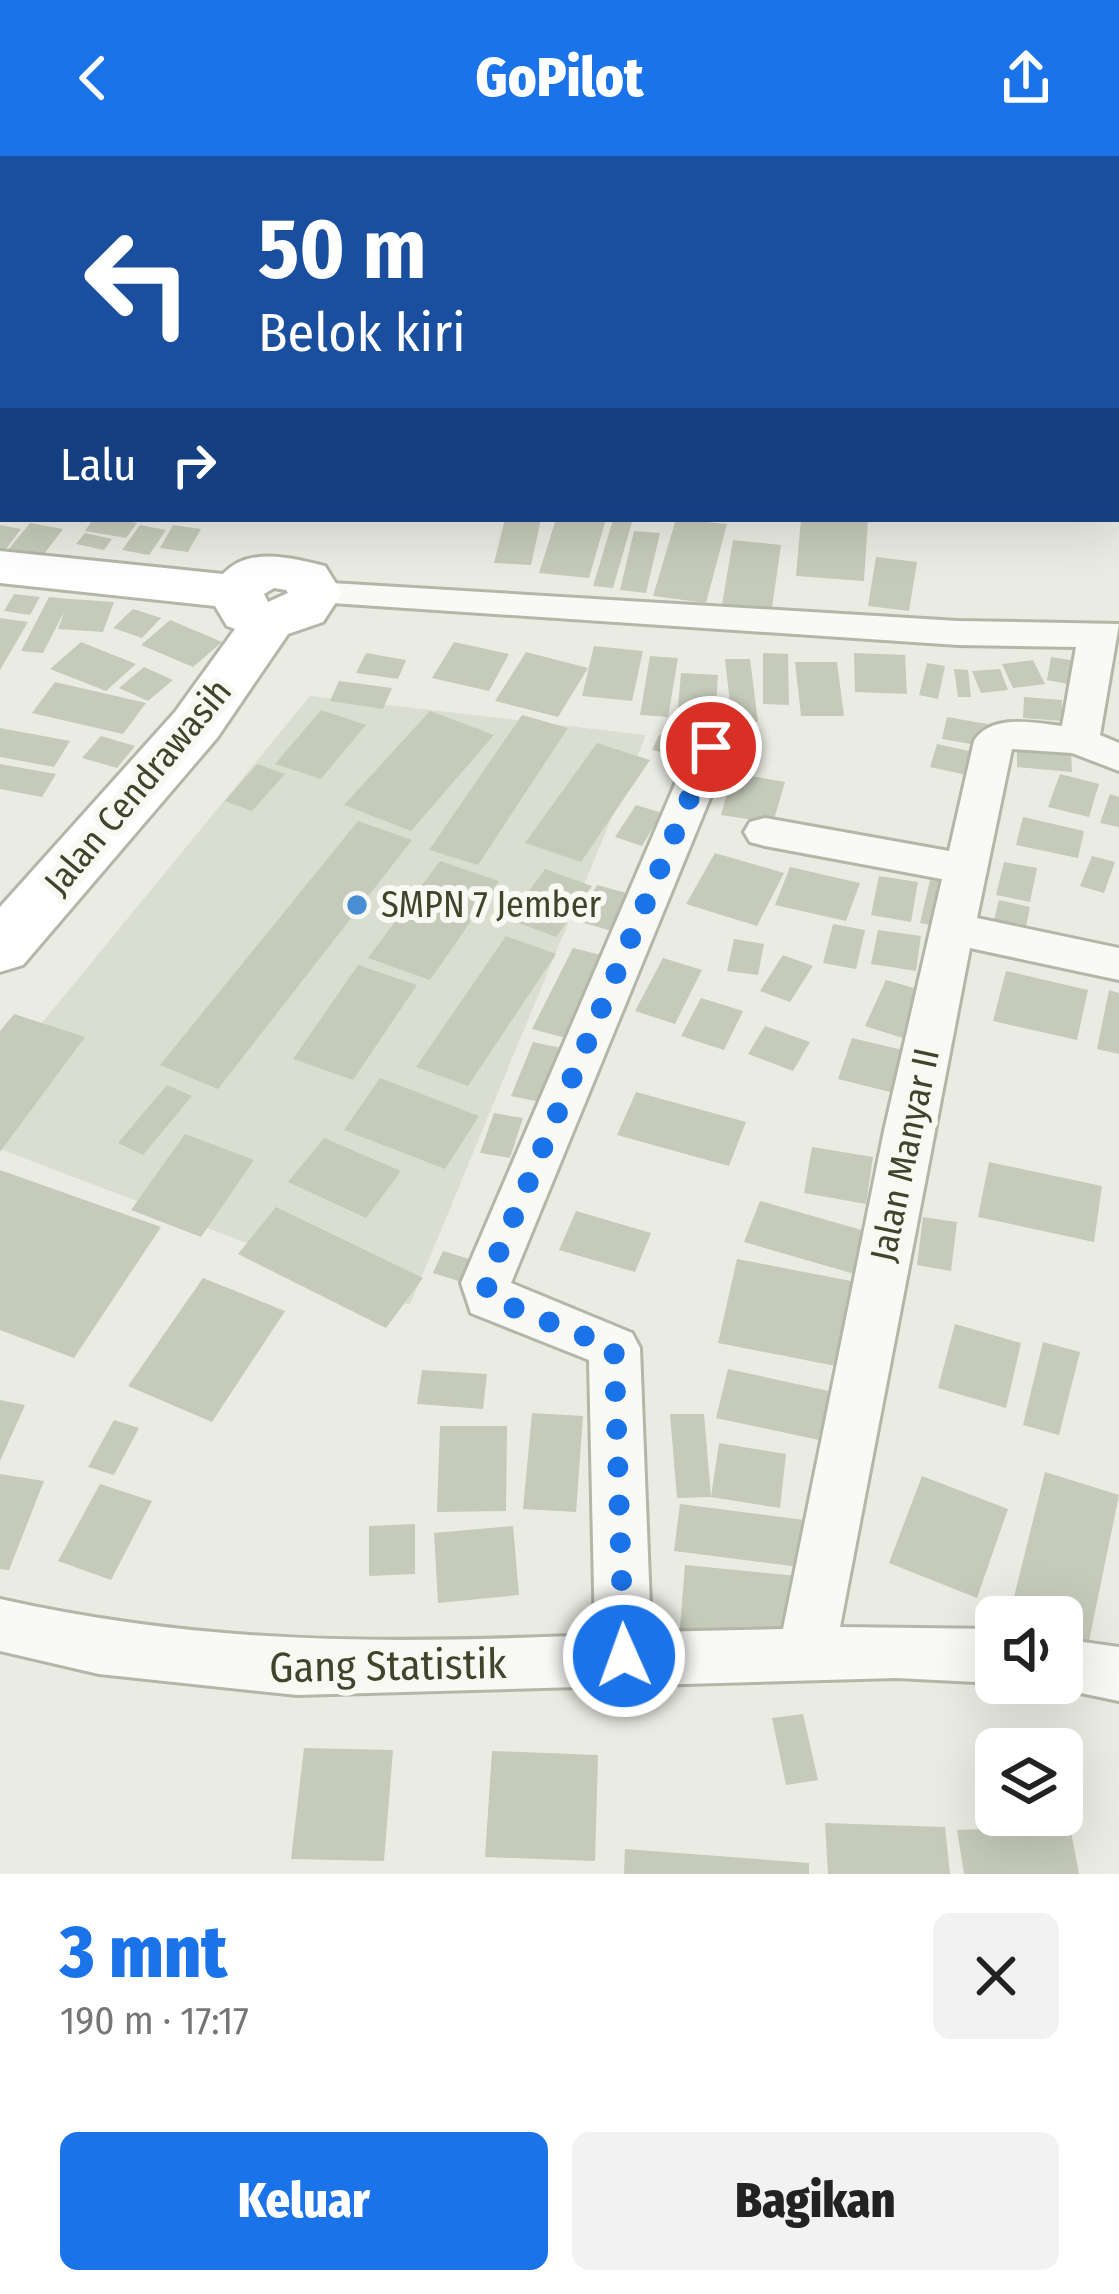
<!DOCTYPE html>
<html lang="id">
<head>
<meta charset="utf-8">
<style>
	:root { --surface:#fff; --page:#f2f2f2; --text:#222; --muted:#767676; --accent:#1a73e8 }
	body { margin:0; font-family:"Fira Sans Condensed",sans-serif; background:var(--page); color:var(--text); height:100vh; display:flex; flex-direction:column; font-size:45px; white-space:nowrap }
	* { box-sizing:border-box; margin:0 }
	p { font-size:39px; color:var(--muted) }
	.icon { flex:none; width:66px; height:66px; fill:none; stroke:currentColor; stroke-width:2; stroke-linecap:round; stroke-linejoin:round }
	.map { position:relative; height:1718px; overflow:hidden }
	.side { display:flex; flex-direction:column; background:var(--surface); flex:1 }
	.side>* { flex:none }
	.banner { position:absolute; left:0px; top:0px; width:1119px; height:366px; box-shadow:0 12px 48px #0002; background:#1a4fa0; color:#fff; overflow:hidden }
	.buttons { position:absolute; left:975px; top:1440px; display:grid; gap:24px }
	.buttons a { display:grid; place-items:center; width:108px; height:108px; border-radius:18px; background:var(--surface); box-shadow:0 12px 48px #0002; font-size:60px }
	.pin { position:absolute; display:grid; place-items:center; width:102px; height:102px; color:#fff; margin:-51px; border:6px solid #fff; border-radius:50%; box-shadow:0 3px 12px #0007 }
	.me { position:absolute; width:132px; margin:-66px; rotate:358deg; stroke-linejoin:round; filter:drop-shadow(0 0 9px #0008) }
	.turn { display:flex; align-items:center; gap:42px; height:252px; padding:0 60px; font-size:54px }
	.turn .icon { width:156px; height:156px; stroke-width:2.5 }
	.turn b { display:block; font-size:84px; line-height:102px }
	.then { display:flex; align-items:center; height:114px; padding:0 60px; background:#0003; gap:24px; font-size:45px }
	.round { display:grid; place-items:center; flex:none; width:126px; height:126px; border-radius:18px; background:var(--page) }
	.summary { display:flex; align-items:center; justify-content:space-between; height:204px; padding:0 60px }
	h1 { font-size:72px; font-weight:800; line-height:90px; color:var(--accent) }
	.cta { display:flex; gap:24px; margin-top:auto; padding:24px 60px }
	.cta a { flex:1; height:138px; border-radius:18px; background:var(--accent); color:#fff; font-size:48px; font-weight:800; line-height:138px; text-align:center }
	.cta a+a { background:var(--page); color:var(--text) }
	header { display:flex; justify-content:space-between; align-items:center; height:156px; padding:0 60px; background:var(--accent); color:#fff; font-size:54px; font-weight:800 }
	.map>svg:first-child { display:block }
	.built { fill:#daded1 }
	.building { fill:#c5caba }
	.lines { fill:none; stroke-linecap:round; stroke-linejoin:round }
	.minor-casing { stroke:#b3b7a8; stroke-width:6 }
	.secondary-casing { stroke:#b3b7a8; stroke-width:6 }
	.minor { fill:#f9faf6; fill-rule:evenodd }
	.secondary { fill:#fff; fill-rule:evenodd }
	.route { stroke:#1a73e8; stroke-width:21; stroke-dasharray:0 37.8 }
	.poi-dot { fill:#478ed2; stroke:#f8f9f3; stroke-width:4.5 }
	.labels { text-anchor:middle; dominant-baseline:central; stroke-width:12; stroke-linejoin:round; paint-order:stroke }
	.street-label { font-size:36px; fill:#3e452a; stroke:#f8f9f3 }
	.poi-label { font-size:36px; fill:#3e452a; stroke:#f8f9f3; text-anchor:start }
	.near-street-label { font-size:42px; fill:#3e452a; stroke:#f8f9f3 }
</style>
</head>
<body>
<header><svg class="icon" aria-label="back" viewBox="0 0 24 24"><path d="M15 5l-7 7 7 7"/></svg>GoPilot<svg class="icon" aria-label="share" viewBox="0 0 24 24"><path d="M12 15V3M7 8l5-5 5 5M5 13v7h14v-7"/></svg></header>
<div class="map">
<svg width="1119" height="1718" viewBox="0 0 1119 1718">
	<rect width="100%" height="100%" fill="#eaece3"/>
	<!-- built -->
	<path class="built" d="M310 540 646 579 410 1149 0 993V918Z"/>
	<!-- building -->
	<path class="building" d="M93 363H116L137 367 126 382 85 375Z
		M505 363H541L531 409 494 407Z
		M556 363H606L589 422 539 417Z
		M676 363 727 368 706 447 653 440Z
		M801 363H868L864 425 796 420Z
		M613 364 632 366 613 432 593 430Z
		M30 367 63 373 41 402 7 395Z
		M0 369 21 373 0 401Z
		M140 369 166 374 149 399 122 394Z
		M173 369 201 373 188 396 160 392Z
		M634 375 660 377 646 437 620 434Z
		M85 377 112 383 104 394 76 388Z
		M733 384 781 389 771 459 721 454Z
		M876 401 917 406 909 455 868 450Z
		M14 438 40 441 30 459 4 455Z
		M49 441 70 443 114 446 103 476 58 473 65 454 43 497 21 495Z
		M133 453 161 462 142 482 113 472Z
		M0 462 28 466 0 514Z
		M170 464 222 486 193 511 141 489Z
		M81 486 136 508 106 535 50 513Z
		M454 486 509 498 489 535 432 522Z
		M594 490 643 495 632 545 582 540Z
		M526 496 588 512 558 561 495 545Z
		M366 497 406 504 398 523 356 517Z
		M763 497 788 498 789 549 763 548Z
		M854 497 905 499 907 538 855 536Z
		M650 500 678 502 668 561 640 559Z
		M1051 501 1082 506 1078 530 1047 524Z
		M725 503H750L758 566H732Z
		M1033 504 1045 528 1013 532 1002 508Z
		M795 506H837L844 560H801Z
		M927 507 945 510 938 543 919 539Z
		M144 511 173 524 148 545 119 532Z
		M954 513 968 514 971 541H958Z
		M1000 513 1008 534 981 537 972 515Z
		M681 517 718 519 715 565 677 563Z
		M339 525 392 532 383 553 330 545Z
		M55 526 146 547 123 578 32 557Z
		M1024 541 1062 544V565L1023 562Z
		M321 554 366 569 321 623 275 608Z
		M430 555 494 579 411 675 344 649Z
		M522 559 568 572 478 709 429 694Z
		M947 561 993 569 988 591 942 583Z
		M0 572 70 585 54 611 0 601Z
		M659 579 693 586 686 602 652 594Z
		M101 580 135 590 117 612 82 602Z
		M597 587 650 604 581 706 525 687Z
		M937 588 983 598 976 621 930 611Z
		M1017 589 1071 594 1072 616 1017 611Z
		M0 608 56 618 42 641 0 633Z
		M257 608 285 618 252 655 225 645Z
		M733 617 785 626 773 667 721 659Z
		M1060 618 1099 628 1089 661 1048 651Z
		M1110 638 1119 641V671L1100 667Z
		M636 649 662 657 642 690 615 681Z
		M1023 661 1084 675 1078 702 1016 689Z
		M358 665 412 684 218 933 160 909Z
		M715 697 784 717 757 770 686 748Z
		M1092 700 1115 706 1104 737 1080 730Z
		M440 705 499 725 430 824 368 802Z
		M1004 706 1037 712 1030 746 996 739Z
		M790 711 860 727 846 765 775 749Z
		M545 713 592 730 556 781 508 763Z
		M879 720 918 726 911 766 871 759Z
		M930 724 957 728 948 772 920 767Z
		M597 729 645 742 626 779 577 765Z
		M999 744 1030 751 1025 775 993 768Z
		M833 768 865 774 856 813 823 807Z
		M878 774 921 780 916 815 871 808Z
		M506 780 556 798 468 930 416 911Z
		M734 783 764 788 758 819 727 815Z
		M573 792 605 800 566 882 532 873Z
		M783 799 813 810 790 846 760 835Z
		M663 802 702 814 675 868 635 855Z
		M358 809 417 829 353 924 293 903Z
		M1006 815 1088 834 1077 884 993 865Z
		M886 824 935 838 915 886 865 870Z
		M1109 834 1119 837V898L1097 893Z
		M701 842 743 855 724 894 681 880Z
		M14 858 85 881 0 996V875Z
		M765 870 810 886 793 915 748 898Z
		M852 882 911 896 898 938 838 923Z
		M533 886 561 892 540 946 511 940Z
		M380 922 479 960 445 1013 344 974Z
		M167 929 192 940 143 999 118 987Z
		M636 936 746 966 729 1010 617 979Z
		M494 957 523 962 510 1002 480 997Z
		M185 978 254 1004 201 1081 131 1054Z
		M324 982 401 1015 366 1062 288 1026Z
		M812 991 873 1001 866 1048 804 1037Z
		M989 1006 1102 1030 1094 1086 978 1061Z
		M0 1014 161 1071 74 1202 0 1174Z
		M760 1045 872 1077 858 1119 744 1086Z
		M276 1051 423 1122 386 1172 238 1098Z
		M576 1055 651 1077 635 1116 559 1094Z
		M923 1061 957 1066 951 1115 917 1109Z
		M443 1095 476 1105 465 1127 433 1117Z
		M737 1103 856 1126 841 1211 718 1187Z
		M203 1122 285 1155 212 1266 128 1230Z
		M955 1168 1021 1187 1006 1252 938 1232Z
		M1043 1186 1080 1196 1059 1279 1023 1269Z
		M728 1213 838 1237 828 1286 716 1262Z
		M422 1214 487 1218 483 1253 417 1248Z
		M0 1244 25 1249 0 1305Z
		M532 1257 583 1260 576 1356 523 1353Z
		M670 1258H704L711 1341 719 1287 786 1298 780 1352 711 1341 677 1342Z
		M114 1264 139 1272 114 1319 88 1311Z
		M440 1270H507L506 1355 437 1356Z
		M1045 1316 1119 1339 1087 1495 1062 1487V1461H1009Z
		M0 1318 44 1325 9 1414 0 1413Z
		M922 1320 1008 1353 977 1442 889 1407Z
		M100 1328 152 1345 111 1424 58 1405Z
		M680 1348 804 1364 800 1411 674 1395Z
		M415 1368V1418L369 1420V1370Z
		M513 1370 519 1439 438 1447 434 1377Z
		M685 1409 798 1420 795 1495 679 1484Z
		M803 1558 818 1624 786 1629 772 1562Z
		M1035 1577 1069 1580 1074 1638 1062 1637V1593H1036Z
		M304 1592 393 1594 384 1705 291 1703Z
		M492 1595 598 1599 595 1705 485 1701Z
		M825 1667 945 1671 950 1718H828Z
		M1070 1670 1079 1718H964L957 1674Z
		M625 1693 809 1707V1718H624Z"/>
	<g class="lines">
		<defs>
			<path id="minor" d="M3 134V158L0 159V135Z
				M315 426 958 465 1119 468 1100 579 1119 587V615L1072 597 1012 593 977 762 1119 792V824L970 792 840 1471 996 1473V1527L896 1522 297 1539 99 1518 0 1495V1443C205 1489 386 1488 595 1479L589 1204 471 1157 461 1127 691 591 697 582H725L731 591 511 1127 632 1177 640 1192 651 1476 783 1473 884 975 942 723 765 690 750 686 744 676 750 666 765 662 949 695 974 585C992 557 1034 567 1062 570L1076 491 958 489 302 445 296 437 302 429Z
				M1062 1483 1119 1491V1545L1042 1529 1062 1527Z"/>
			<path id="secondary" d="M0 395 223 418C249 390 293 402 325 410L342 437 323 466 288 478 217 582 23 809 0 816V751L175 556 235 473 227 470 215 450 0 427ZM274 432 286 434 288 437 268 446 264 438Z"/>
		</defs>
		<!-- minor casing -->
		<use href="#minor" class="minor-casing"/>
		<!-- secondary casing -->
		<use href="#secondary" class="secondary-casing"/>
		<!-- minor -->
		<use href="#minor" class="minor"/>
		<!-- secondary -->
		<use href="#secondary" class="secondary"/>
	</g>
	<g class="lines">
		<!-- route -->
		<path class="route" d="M624 1500 614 1192 489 1142 486 1127 711 591"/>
	</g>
	<!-- markers -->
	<circle class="poi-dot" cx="357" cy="749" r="12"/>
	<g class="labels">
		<!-- street labels -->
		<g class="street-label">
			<text transform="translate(138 631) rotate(-50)">Jalan Cendrawasih</text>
			<text transform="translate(905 999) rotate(-78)">Jalan Manyar II</text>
		</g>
		<!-- poi labels -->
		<g class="poi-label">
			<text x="381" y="749">SMPN 7 Jember</text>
		</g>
		<!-- near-street labels -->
		<g class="near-street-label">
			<text transform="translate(388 1510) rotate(-1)">Gang Statistik</text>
		</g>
	</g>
</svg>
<div class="buttons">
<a><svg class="icon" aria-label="sound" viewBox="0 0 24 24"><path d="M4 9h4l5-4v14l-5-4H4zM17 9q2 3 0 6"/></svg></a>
<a><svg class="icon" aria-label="layers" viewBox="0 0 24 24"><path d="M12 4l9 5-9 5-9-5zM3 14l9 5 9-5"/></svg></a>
</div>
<div class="pin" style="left:711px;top:591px;background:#d93025"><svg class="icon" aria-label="arrive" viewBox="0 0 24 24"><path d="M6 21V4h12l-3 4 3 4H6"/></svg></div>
<svg class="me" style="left:624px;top:1500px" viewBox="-20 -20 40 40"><circle r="17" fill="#1a73e8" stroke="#fff" stroke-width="3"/><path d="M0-11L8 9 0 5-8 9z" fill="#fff"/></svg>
<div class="banner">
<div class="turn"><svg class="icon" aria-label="left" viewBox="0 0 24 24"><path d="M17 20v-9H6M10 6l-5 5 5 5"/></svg><div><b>50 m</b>Belok kiri</div></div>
<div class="then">Lalu<svg class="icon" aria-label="right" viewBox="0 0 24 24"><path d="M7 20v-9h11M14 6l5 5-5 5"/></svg></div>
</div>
</div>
<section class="side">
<div class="summary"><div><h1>3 mnt</h1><p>190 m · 17:17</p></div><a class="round"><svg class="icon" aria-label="close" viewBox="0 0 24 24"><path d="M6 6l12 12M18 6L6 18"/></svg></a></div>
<div class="cta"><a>Keluar</a><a>Bagikan</a></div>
</section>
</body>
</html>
